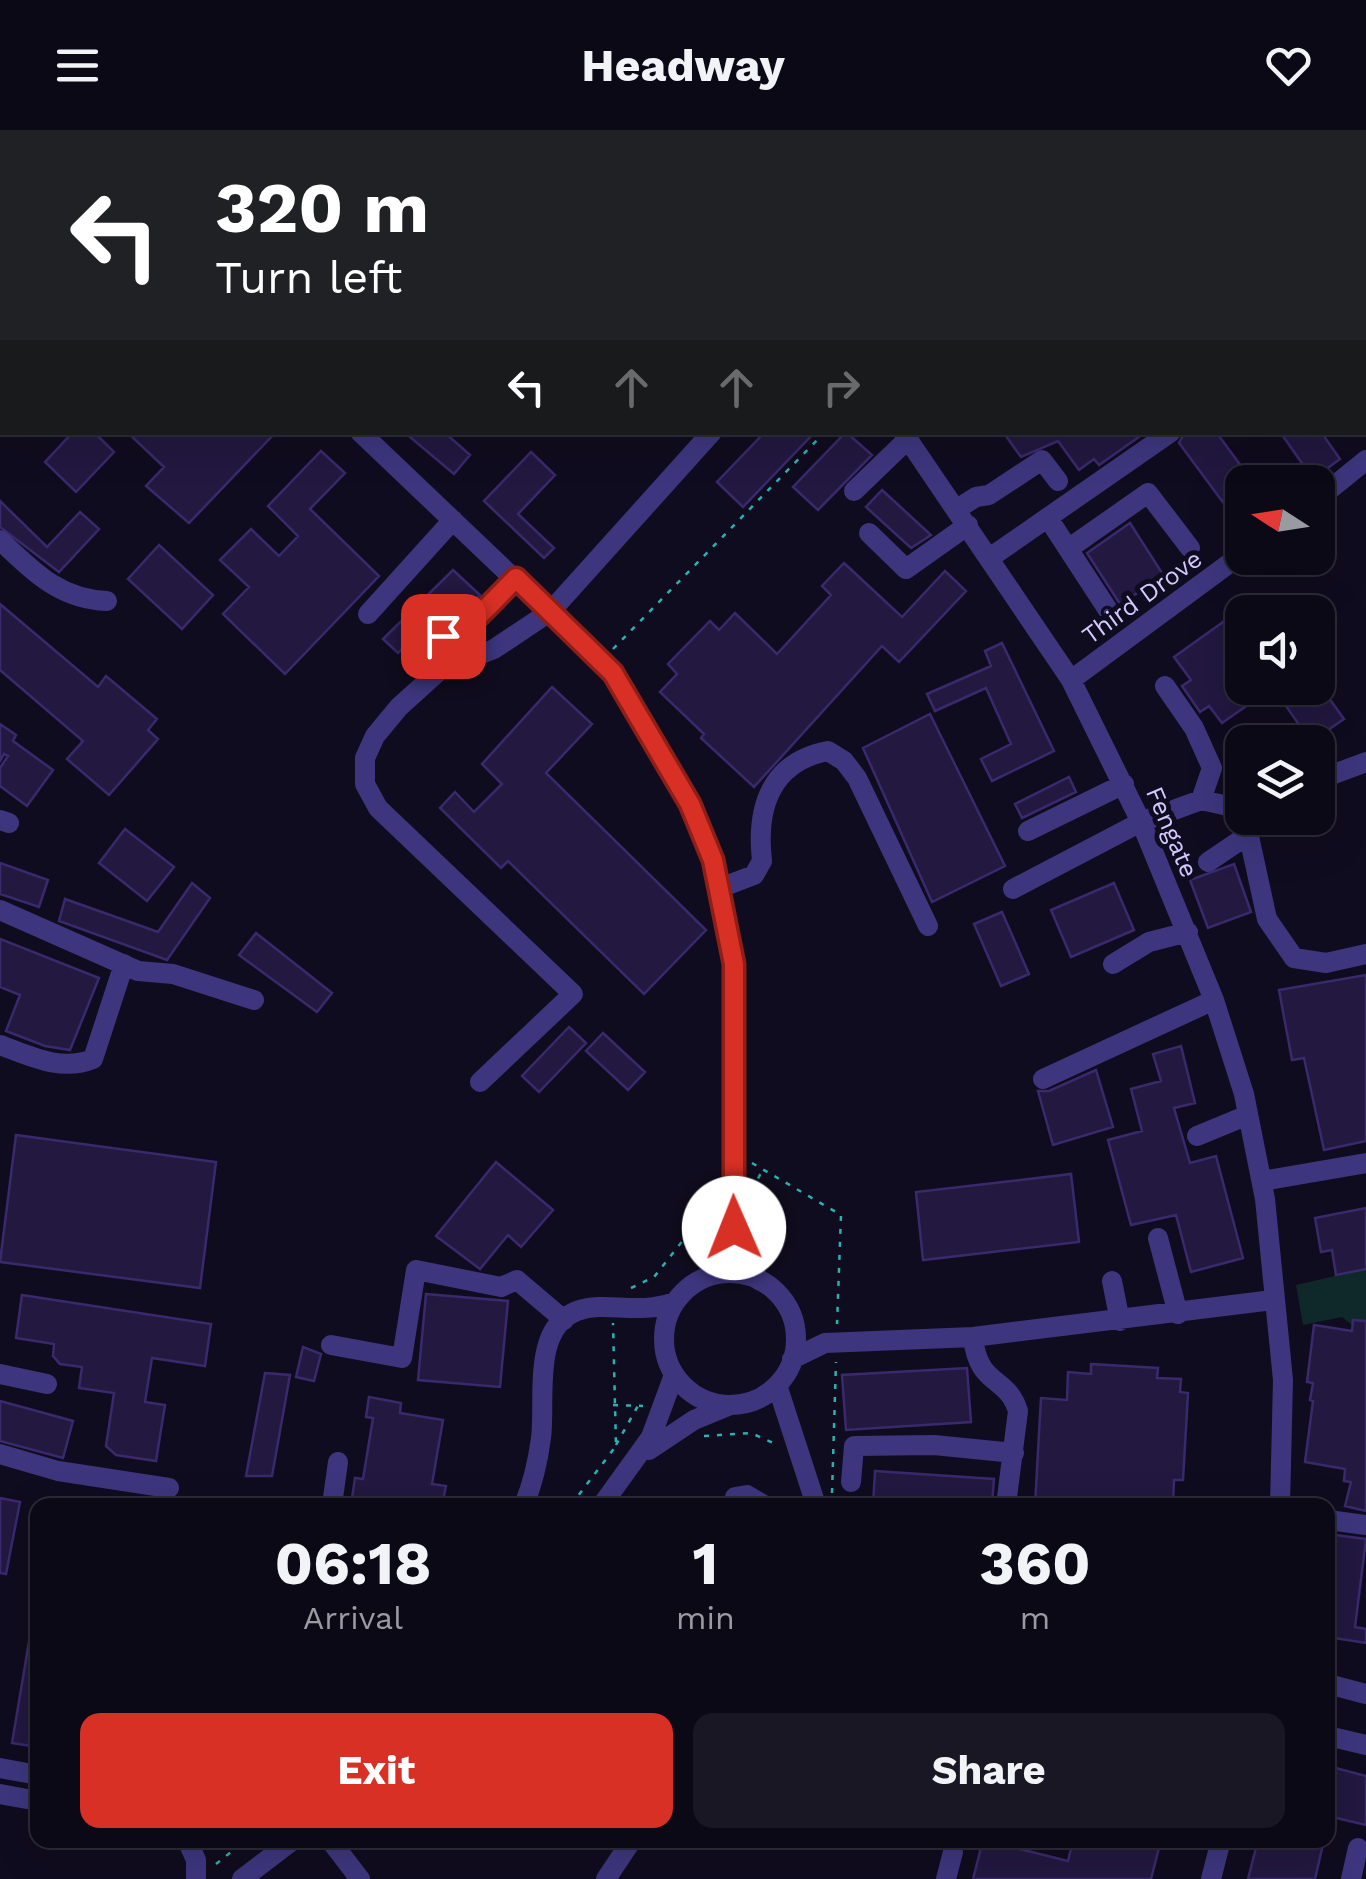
<!DOCTYPE html>
<html lang="en">
<head>
<meta charset="utf-8">
<style>
	:root { --surface:#0c0917; --page:#1a1724; --text:#f1f3f6; --muted:#9a9aa1; --line:#2c2a36; --accent:#d93025 }
	body { margin:0; font-family:"Work Sans",sans-serif; background:var(--page); color:var(--text); height:100vh; display:flex; flex-direction:column; font-size:38px; white-space:nowrap }
	* { box-sizing:border-box; margin:0 }
	p { font-size:32px; color:var(--muted) }
	.icon { flex:none; width:55px; height:55px; fill:none; stroke:currentColor; stroke-width:2; stroke-linecap:round; stroke-linejoin:round }
	.map { position:relative; flex:1; overflow:hidden }
	.panel { position:absolute; left:30px; top:1368px; width:1305px; height:350px; display:flex; flex-direction:column; background:var(--surface); border-radius:20px; box-shadow:0 10px 40px #0002,0 0 0 2px var(--line) }
	.panel>* { flex:none }
	.hud { position:absolute; left:0px; top:0px; width:1368px; height:305px; box-shadow:0 10px 40px #0002,0 0 0 2px var(--line); background:#202124; color:#fff; overflow:hidden }
	.needle { width:65px; rotate:282deg }
	.tools { position:absolute; left:1225px; top:335px; display:grid; gap:20px }
	.tools a { display:grid; place-items:center; width:110px; height:110px; border-radius:20px; background:var(--surface); box-shadow:0 10px 40px #0002,0 0 0 2px var(--line); font-size:50px }
	.pin { position:absolute; display:grid; place-items:center; width:85px; height:85px; color:#fff; margin:-42px; border-radius:20px; box-shadow:0 5px 15px #0006 }
	.me { position:absolute; width:110px; margin:-55px; rotate:359deg; stroke-linejoin:round; filter:drop-shadow(0 0 8px #0008) }
	.turn { display:flex; align-items:center; gap:35px; height:210px; padding:0 50px; font-size:45px }
	.turn .icon { width:130px; height:130px; stroke-width:2.5 }
	.turn b { display:block; font-size:70px; line-height:85px }
	.lanes { display:flex; align-items:center; height:95px; padding:0 50px; background:#0003; justify-content:center; gap:50px; direction:ltr }
	.lanes .off { opacity:.35 }
	.eta { display:flex; justify-content:space-evenly; align-items:center; height:170px; text-align:center }
	.eta b { font-size:60px; font-weight:700; line-height:70px }
	.primary-button { display:flex; gap:20px; margin-top:auto; padding:20px 50px }
	.primary-button a { flex:1; height:115px; border-radius:20px; background:var(--accent); color:#fff; font-size:40px; font-weight:700; line-height:115px; text-align:center }
	.primary-button a+a { background:var(--page); color:var(--text) }
	header { display:flex; justify-content:space-between; align-items:center; height:130px; padding:0 50px; background:var(--surface); font-size:45px; font-weight:700 }
	.map>svg:first-child { display:block }
	.green { fill:#0f2829 }
	.building { fill:#221840; stroke:#3a296c; stroke-width:2.5 }
	.lines { fill:none; stroke-linecap:round; stroke-linejoin:round }
	.path { stroke:#2cb1b0; stroke-width:2.5; stroke-dasharray:5 8; stroke-linecap:butt }
	.minor { stroke:#3d367e; stroke-width:20 }
	.route-casing { stroke:#8d1f18; stroke-width:25 }
	.route { stroke:#d93025; stroke-width:18 }
	.labels { text-anchor:middle; dominant-baseline:central; stroke-width:10; stroke-linejoin:round; paint-order:stroke }
	.street-label { font-size:25px; fill:#d3c9ff; stroke:#100c1f }
</style>
</head>
<body>
<header><svg class="icon" aria-label="menu" viewBox="0 0 24 24"><path d="M4 6h16M4 12h16M4 18h16"/></svg>Headway<svg class="icon" aria-label="heart" viewBox="0 0 24 24"><path d="M12 20l-8-8c-3-5 5-10 8-4 3-6 11-1 8 4z"/></svg></header>
<div class="map">
<svg width="1366" height="1749" viewBox="0 0 1366 1749">
	<rect width="100%" height="100%" fill="#100c1f"/>
	<!-- green -->
	<path class="green" d="M1366 1139V1190L1351 1194 1342 1187 1303 1195 1296 1155Z"/>
	<!-- building -->
	<path class="building" d="M73 302H94L114 322 76 362 45 332Z
		M127 302H276L189 393 146 356 164 337Z
		M404 302H444L470 325 454 344Z
		M765 302H815L743 377 717 352Z
		M846 302 872 325 818 380 793 357Z
		M1003 302H1146L1099 335 1094 329 1079 340 1058 311 1021 327Z
		M1185 302H1216L1253 352H1242V398L1179 313Z
		M1280 302H1321L1340 329 1313 349Z
		M321 321 345 343 310 379 379 446 285 544 223 484 249 457 220 430 251 399 279 426 298 406 268 376Z
		M531 322 555 345 518 384 554 418 544 428 484 371Z
		M882 360 931 405 911 418 866 377Z
		M0 371 47 417 80 382 99 399 59 442 0 397Z
		M1130 393 1164 446 1120 474 1087 423Z
		M159 415 213 465 182 499 128 449Z
		M844 433 902 487 945 441 966 461 899 532 882 516 754 657 701 608 704 604 660 562 677 544 668 534 710 491 719 500 735 483 777 524 831 465 822 456Z
		M453 440 480 465 456 488 443 476 398 523 383 509Z
		M1258 467 1269 482H1242V558H1272L1222 593 1209 576 1200 582 1182 556 1191 550 1174 527Z
		M0 474 98 557 106 546 157 589 148 600 158 609 109 665 67 629 83 611 0 540Z
		M1002 513 1054 621 992 651 981 629 1011 614 986 558 935 581 927 564 991 536 985 521Z
		M1318 553 1344 589 1311 612 1286 576 1318 558Z
		M552 557 592 594 546 643 706 800 644 864 508 731 501 738 440 678 455 662 474 682 502 654 482 634Z
		M930 584 1005 736 932 772 863 618Z
		M0 594 16 605 13 611 53 640 27 676 0 656V638L8 626 4 624 0 631Z
		M1069 647 1076 662 1022 688 1015 674Z
		M125 699 174 737 147 771 99 733Z
		M0 733 48 750 39 777 0 764Z
		M1234 734 1251 782 1208 798 1190 750Z
		M192 753 210 768 167 830 59 791 65 769 158 802Z
		M1114 753 1134 800 1071 827 1051 780Z
		M1002 782 1029 844 1001 856 974 794Z
		M256 803 332 863 317 882 239 825Z
		M0 809 99 848 70 920 45 916 6 901 20 865 0 857Z
		M1366 845V1011L1324 1020 1304 928 1292 930 1279 860Z
		M569 897 586 913 539 962 522 946Z
		M603 903 645 942 628 960 586 921Z
		M1181 916 1195 973 1174 978 1190 1033 1216 1026 1243 1128 1191 1142 1176 1085 1131 1095 1108 1010 1142 1001 1131 959 1161 951 1153 924Z
		M1096 940 1113 997 1053 1015 1038 961H1049Z
		M16 1005 216 1032 200 1158 0 1132Z
		M496 1032 553 1080 521 1117 508 1105 480 1139 436 1106Z
		M1071 1044 1079 1112 923 1130 916 1062Z
		M1366 1078V1139L1336 1145 1332 1120 1321 1122 1315 1088Z
		M426 1164 508 1171 500 1257 418 1250Z
		M22 1165 211 1194 205 1236 152 1228 145 1272 165 1275 156 1331 116 1325 106 1316 114 1263 79 1258 82 1237 60 1234 53 1226 54 1214 16 1208Z
		M1353 1190 1366 1191V1381L1345 1376 1351 1352 1344 1351 1345 1339 1305 1332 1313 1271 1310 1270 1313 1253 1307 1252 1314 1195 1352 1201Z
		M303 1217 321 1224 314 1251 296 1247Z
		M1091 1234 1158 1238 1157 1248 1181 1249 1180 1262 1188 1263 1183 1350H1174L1173 1375H1035L1041 1268 1067 1270 1068 1242 1091 1244Z
		M967 1238 971 1292 846 1300 842 1245Z
		M265 1243 290 1245 272 1346H246Z
		M369 1267 401 1273 400 1283 443 1290 432 1354 446 1356 442 1375H351L355 1348 363 1349 373 1288 366 1287Z
		M0 1271 73 1291 63 1328 0 1311Z
		M875 1341 994 1349 992 1375H873Z
		M0 1368 20 1372 6 1444 0 1443Z
		M1328 1404 1366 1409 1355 1497 1366 1499V1513L1328 1507 1333 1471 1328 1470Z
		M31 1500 38 1501V1617L12 1613Z
		M1328 1636 1366 1646V1695L1328 1686Z
		M983 1710 1068 1731 1073 1710H1161L1151 1749H973Z
		M1258 1710H1324L1315 1749H1248Z"/>
	<g class="lines">
		<!-- path -->
		<path class="path" d="M208 2 211 0
			M613 519 825 302
			M752 1033 841 1085 837 1194
			M752 1060 763 1039
			M631 1158 654 1147 714 1071
			M613 1275 643 1276
			M704 1306 751 1303 778 1315
			M616 1315 639 1274
			M832 1363 836 1232
			M571 1375 616 1316 613 1193
			M216 1734 246 1710"/>
		<!-- minor -->
		<path class="minor" d="M268 0 271 2
			M611 0 614 2
			M1001 0 1004 2
			M381 1 382 2
			M180 2 184 0
			M428 2 431 0
			M534 2 536 0
			M1088 2 1090 0
			M1227 2 1230 0
			M0 16H2
			M1365 111 1366 112
			M1365 164 1366 163
			M0 201 2 198
			M360 302 613 543 690 673 713 730 734 835 733 1099 738 1118 760 1151
			M903 302 1071 550 1141 692 1214 870 1244 964 1265 1069 1283 1250 1280 1375
			M854 361 908 309
			M1318 369 1366 330
			M957 379 976 367 989 365 1042 330 1058 351
			M1048 388 1108 480
			M869 403 906 439 968 395
			M0 410C34 442 59 469 107 471
			M1068 419 1148 363 1190 418
			M991 427 1171 302
			M368 484 453 390
			M423 527 443 507 465 500 516 448
			M1071 550 1242 424
			M1165 556 1194 598 1212 638 1201 670
			M1318 650 1366 632
			M1245 688 1267 789 1294 828 1326 833 1366 824
			M0 690 9 693
			M1028 701 1124 654
			M1208 732 1248 705
			M720 758 754 745 762 731C756 678 770 632 828 621L844 631 857 648 928 796
			M1013 759 1141 692 1201 670 1242 679
			M0 780 138 841 173 844 254 870
			M1113 834 1149 812 1188 802
			M0 915C30 926 61 942 93 929L124 834
			M1043 949 1214 870
			M480 952 573 864 378 678 365 654V628L375 606 399 577 440 540 494 519 551 481 712 302
			M1197 1006 1248 985
			M1262 1051 1366 1033
			M1158 1108 1178 1184
			M664 1209a66 66 0 1 1 132 0a66 66 0 1 1-132 0Z
			M1112 1151 1120 1191
			M973 1207C978 1257 1007 1245 1018 1281L1006 1375
			M331 1215 402 1228 416 1140 501 1157 517 1150 564 1190
			M792 1229 825 1213 973 1207 1273 1170
			M0 1244 47 1254
			M777 1255 816 1375
			M649 1320 694 1290 728 1276
			M0 1324 58 1341 169 1358
			M851 1352 854 1316 934 1315 1014 1323
			M735 1367 747 1365 764 1375
			M332 1375 338 1332
			M524 1375C533 1353 538 1331 541 1308 546 1270 531 1198 577 1181 606 1170 636 1186 675 1172
			M602 1375 651 1307 674 1245
			M1328 1390 1366 1395
			M1328 1554 1366 1564
			M1328 1606 1366 1615
			M0 1638 38 1645
			M0 1664 38 1671
			M187 1710 196 1730V1749
			M330 1710 360 1749
			M242 1749 293 1710
			M606 1749 632 1710
			M946 1749 953 1722
			M1211 1749 1221 1710
			M1351 1749 1358 1718"/>
	</g>
	<g class="lines">
		<defs>
			<path id="route" d="M443 506 465 500 516 448 613 543 690 674 713 730 734 834V1098"/>
		</defs>
		<!-- route casing -->
		<use href="#route" class="route-casing"/>
		<!-- route -->
		<use href="#route" class="route"/>
	</g>
	<g class="labels">
		<!-- street labels -->
		<g class="street-label">
			<text transform="translate(1142 467) rotate(-36)">Third Drove</text>
			<text transform="translate(1172 702) rotate(67)">Fengate</text>
		</g>
	</g>
</svg>
<div class="tools">
<a><svg class="needle" viewBox="-14 -14 28 28"><path d="M0-13l5 13h-10z" fill="#e53935"/><path d="M0 13l5-13h-10z" fill="#9a9aa1"/></svg></a>
<a><svg class="icon" aria-label="sound" viewBox="0 0 24 24"><path d="M4 9h4l5-4v14l-5-4H4zM17 9q2 3 0 6"/></svg></a>
<a><svg class="icon" aria-label="layers" viewBox="0 0 24 24"><path d="M12 4l9 5-9 5-9-5zM3 14l9 5 9-5"/></svg></a>
</div>
<div class="pin" style="left:443px;top:506px;background:#d93025"><svg class="icon" aria-label="arrive" viewBox="0 0 24 24"><path d="M6 21V4h12l-3 4 3 4H6"/></svg></div>
<svg class="me" style="left:734px;top:1098px" viewBox="-20 -20 40 40"><circle r="19" fill="#fff"/><path d="M0-13L10 11 0 6-10 11z" fill="#d93025"/></svg>
<div class="hud">
<div class="turn"><svg class="icon" aria-label="left" viewBox="0 0 24 24"><path d="M17 20v-9H6M10 6l-5 5 5 5"/></svg><div><b>320 m</b>Turn left</div></div>
<div class="lanes"><svg class="icon" aria-label="left" viewBox="0 0 24 24"><path d="M17 20v-9H6M10 6l-5 5 5 5"/></svg><svg class="icon off" aria-label="ahead" viewBox="0 0 24 24"><path d="M12 20V5M6 11l6-6 6 6"/></svg><svg class="icon off" aria-label="ahead" viewBox="0 0 24 24"><path d="M12 20V5M6 11l6-6 6 6"/></svg><svg class="icon off" aria-label="right" viewBox="0 0 24 24"><path d="M7 20v-9h11M14 6l5 5-5 5"/></svg></div>
</div>
<section class="panel">
<div class="eta">
<div><b>06:18</b><p>Arrival</p></div>
<div><b>1</b><p>min</p></div>
<div><b>360</b><p>m</p></div>
</div>
<div class="primary-button"><a>Exit</a><a>Share</a></div>
</section>
</div>
</body>
</html>
